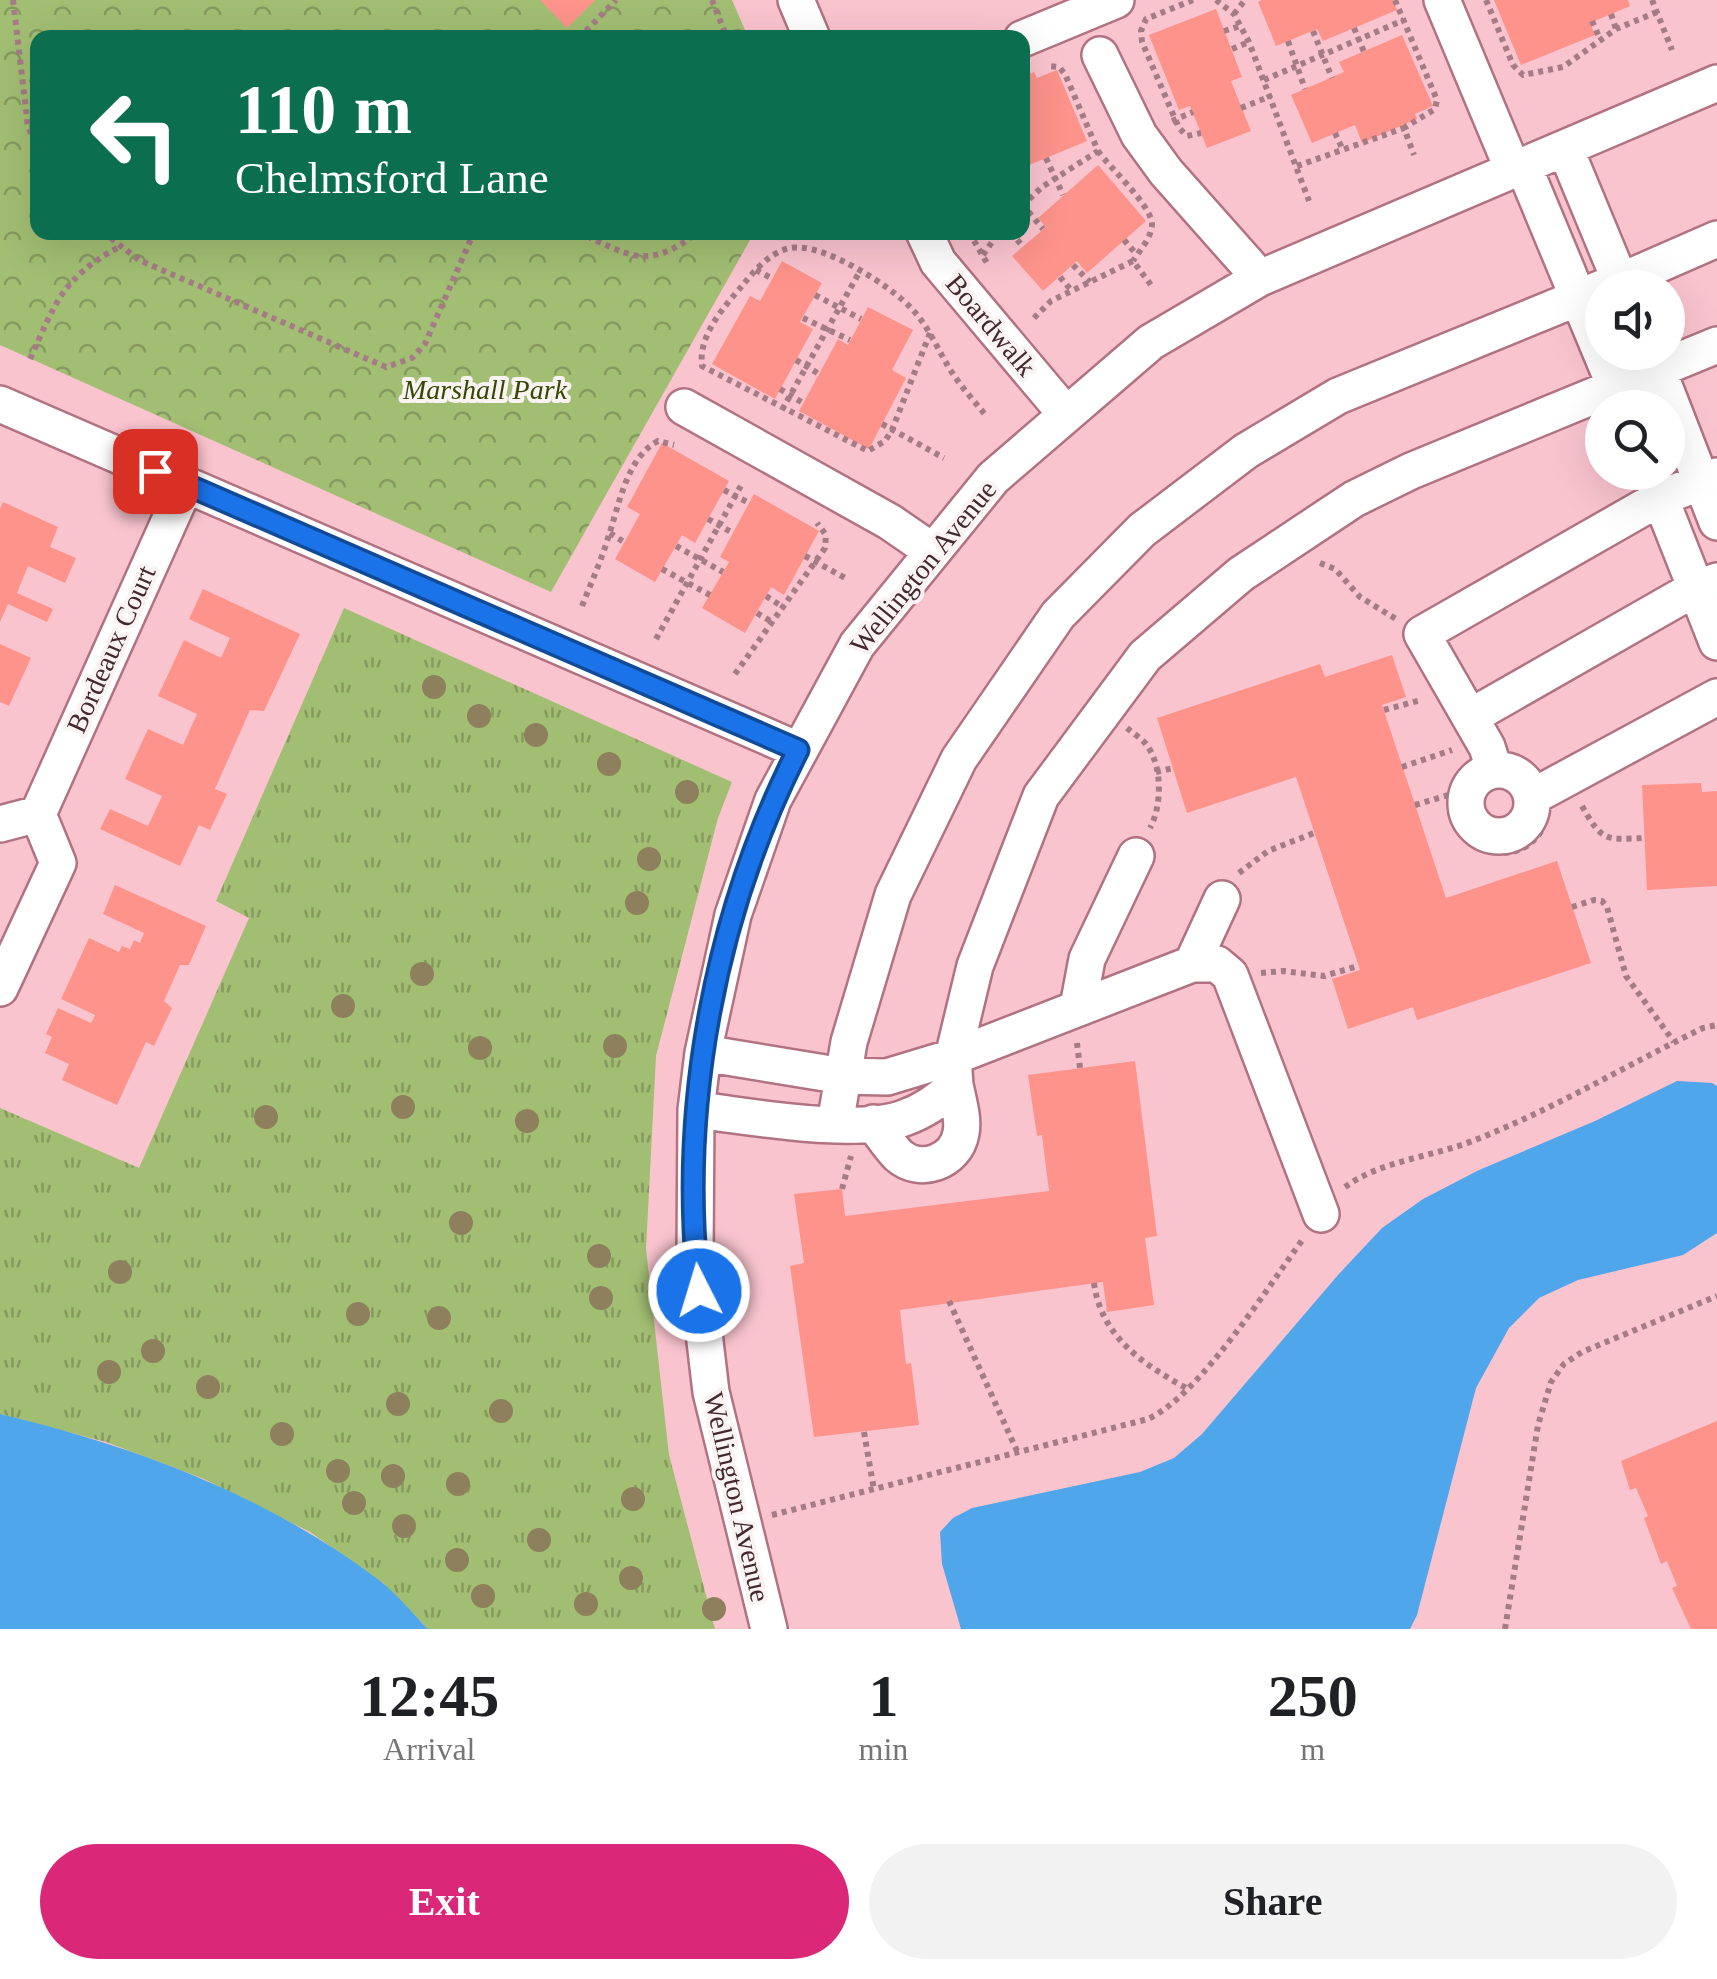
<!DOCTYPE html>
<html lang="en">
<head>
<meta charset="utf-8">
<style>
	:root { --surface:#fff; --page:#f2f2f2; --text:#202124; --muted:#757577; --accent:#db2777 }
	body { margin:0; font-family:Georgia,serif; background:var(--page); color:var(--text); height:100vh; display:flex; flex-direction:column; font-size:38px; white-space:nowrap }
	* { box-sizing:border-box; margin:0 }
	p { font-size:32px; color:var(--muted) }
	.icon { flex:none; width:55px; height:55px; fill:none; stroke:currentColor; stroke-width:2; stroke-linecap:round; stroke-linejoin:round }
	.map { position:relative; height:1629px; overflow:hidden }
	.sheet { display:flex; flex-direction:column; background:var(--surface); flex:1 }
	.sheet>* { flex:none }
	.top-card { position:absolute; left:30px; top:30px; width:1000px; height:210px; border-radius:20px; box-shadow:0 10px 40px #0002; background:#0b6e4f; color:#fff; overflow:hidden }
	.controls { position:absolute; left:1585px; top:270px; display:grid; gap:20px }
	.controls a { display:grid; place-items:center; width:100px; height:100px; border-radius:50%; background:var(--surface); box-shadow:0 10px 40px #0002; font-size:50px }
	.pin { position:absolute; display:grid; place-items:center; width:85px; height:85px; color:#fff; margin:-42px; border-radius:20px; box-shadow:0 5px 15px #0006 }
	.me { position:absolute; width:110px; margin:-55px; rotate:355deg; stroke-linejoin:round; filter:drop-shadow(0 0 8px #0008) }
	.turn { display:flex; align-items:center; gap:35px; height:210px; padding:0 40px; font-size:45px }
	.turn .icon { width:130px; height:130px; stroke-width:2.5 }
	.turn b { display:block; font-size:70px; line-height:85px }
	.eta { display:flex; justify-content:space-evenly; align-items:center; height:170px; text-align:center }
	.eta b { font-size:60px; font-weight:800; line-height:70px }
	.cta { display:flex; gap:20px; margin-top:auto; padding:20px 40px }
	.cta a { flex:1; height:115px; border-radius:60px; background:var(--accent); color:#fff; font-size:40px; font-weight:800; line-height:115px; text-align:center }
	.cta a+a { background:var(--page); color:var(--text) }
	.map>svg:first-child { display:block }
	.grass { fill:url(#grass-tufts) }
	.forest { fill:url(#forest-crowns) }
	.water { fill:#50a6ea }
	.building { fill:#fd938b }
	.lines { fill:none; stroke-linecap:round; stroke-linejoin:round }
	.minor-casing { stroke:#b17381; stroke-width:40 }
	.path { stroke:#a57c85; stroke-width:6; stroke-dasharray:5 5; stroke-linecap:butt }
	.minor { stroke:#fff; stroke-width:35 }
	.tree { fill:#8e805d }
	.route-casing { stroke:#114b97; stroke-width:25 }
	.route { stroke:#1a73e8; stroke-width:18 }
	.labels { text-anchor:middle; dominant-baseline:central; stroke-width:8; stroke-linejoin:round; paint-order:stroke }
	.street-label { font-size:28px; fill:#43292f; stroke:#faf3f4 }
	.park-label { font-size:28px; font-style:italic; fill:#354800; stroke:#faf3f4 }
</style>
</head>
<body>
<div class="map">
<svg width="1717" height="1629" viewBox="0 0 1717 1629">
	<defs>
		<pattern id="grass-tufts" width="24" height="20" patternUnits="userSpaceOnUse" patternTransform="scale(2.5)"><rect width="24" height="20" fill="#a2be73"/><path d="M3 7l-1-3M5 7V3M7 7l1-3M15 17l-1-3M17 17v-4M19 17l1-3" fill="none" stroke="#869a5f"/></pattern>
		<pattern id="forest-crowns" width="20" height="18" patternUnits="userSpaceOnUse" patternTransform="scale(2.5)"><rect width="20" height="18" fill="#a2be73"/><path d="M2 6a3 3 0 1 1 6 0M12 15a3 3 0 1 1 6 0" fill="none" stroke="#869a5f"/></pattern>
	</defs>
	<rect width="100%" height="100%" fill="#fac4cf"/>
	<!-- grass -->
	<path class="grass" d="M344 608 732 782 718 818 656 1056 646 1249 669 1455 715 1629H428L383 1583 310 1532 204 1479 106 1442 0 1414V1108L139 1168 249 918 216 901Z"/>
	<!-- forest -->
	<path class="forest" d="M0 0H732L748 37 38 38V232L754 233 551 592 0 345Z"/>
	<!-- water -->
	<path class="water" d="M1677 1081 1712 1083 1717 1086V1233L1683 1255 1578 1280 1539 1298 1509 1328 1476 1388 1417 1615 1410 1629H961L942 1564 940 1532 953 1518 972 1508 1140 1472 1174 1458 1202 1434 1338 1275 1382 1228 1423 1199 1479 1170 1595 1121Z
		M0 1414C135 1446 268 1496 379 1580 397 1594 412 1613 428 1629H0Z"/>
	<!-- building -->
	<path class="building" d="M540 0H595L567 28Z
		M1262 0H1393L1397 10 1323 41 1317 29 1276 46 1258 2Z
		M1494 0H1628L1630 6 1590 23 1595 35 1521 65Z
		M1216 9 1242 77 1231 81 1251 131 1207 148 1190 106 1179 110 1149 35Z
		M1402 35 1433 106 1415 114 1417 119 1362 143 1355 125 1312 143 1291 95 1344 72 1339 62Z
		M1057 70 1087 141 1022 168V77L1034 72 1037 78Z
		M1098 165 1146 221 1087 273 1077 261 1043 291 1012 256 1046 227 1038 218Z
		M782 261 822 283 800 322 813 329 775 399 712 364 750 296 760 301Z
		M868 307 913 330 892 370 906 378 869 449 799 411 838 339 848 345Z
		M662 443 729 481 695 543 682 535 655 582 615 559 640 514 627 507Z
		M754 494 819 531 784 595 771 587 745 633 702 608 729 562 720 557Z
		M3 502 58 527 50 547 76 558 65 583 28 566 17 593 53 609 47 622 8 604 0 622V509Z
		M203 589 300 634 264 711 250 710 215 789 227 794 210 830 199 825 180 866 100 829 110 809 148 826 162 796 125 779 148 729 183 745 197 714 158 696 184 640 221 658 230 638 189 619Z
		M0 644 31 658 9 706 0 702Z
		M1392 655 1406 697 1382 705 1446 898 1557 861 1591 963 1417 1020 1413 1007 1348 1029 1332 979 1360 970 1296 777 1187 813 1157 718 1320 664 1325 677Z
		M1701 783 1702 792 1717 791V886L1647 890 1642 785Z
		M115 885 206 926 189 965H180L164 1001 172 1008 154 1046 146 1042 117 1105 62 1080 69 1064 45 1053 52 1037 46 1034 58 1008 91 1023 95 1015 61 999 89 938 119 952 122 946 130 949 134 940 140 943 144 933 103 914Z
		M1135 1061 1157 1236 1145 1238 1154 1305 1107 1312 1103 1282 900 1310 906 1364 911 1363 919 1425 814 1437 790 1266 804 1263 794 1194 842 1189 845 1216 1049 1191 1042 1135 1037 1136 1028 1075Z
		M1717 1421V1629H1691L1672 1588 1677 1586 1667 1561 1661 1564 1644 1518 1648 1516 1636 1488 1630 1490 1621 1461Z"/>
	<g class="lines">
		<defs>
			<path id="minor" d="M796 0 812 38
				M1442 0 1513 170
				M1022 39 1116 0
				M1100 55 1139 135 1166 172 1260 278
				M1565 148 1623 288
				M1523 165 1624 408
				M924 232 938 262 1065 413
				M1605 288 1717 239
				M1651 352 1717 522
				M0 404 798 750
				M684 407 890 522 932 551
				M1650 472 1717 642
				M1470 717 1696 588 1717 581
				M1494 769 1487 747 1422 634 1660 498 1717 476
				M1466 803a33 33 0 1 1 66 0a33 33 0 1 1-66 0Z
				M1532 797 1717 697
				M0 824 38 814
				M1192 964 1222 899
				M0 988 58 863 38 814 186 484
				M1078 1007 1087 959 1136 856
				M703 1053 843 1076 887 1077 953 1057 1192 964H1217L1230 975 1321 1214
				M696 1110C750 1116 854 1136 904 1118 924 1111 940 1100 955 1085L953 1057 975 966 1041 796 1145 656 1241 574 1354 499 1411 471 1717 345
				M873 1123C881 1133 889 1146 898 1155 920 1175 956 1162 961 1133 964 1119 958 1100 955 1085
				M835 1124 849 1042 893 895 959 759 1058 615 1142 530 1246 451 1338 396 1602 288
				M769 1629 711 1392 695 1257 696 1110 703 1053 733 915 773 800 857 645 993 478 1151 342 1260 278 1717 83"/>
		</defs>
		<!-- minor casing -->
		<use href="#minor" class="minor-casing"/>
		<!-- path -->
		<path class="path" d="M13 0 28 127 38 148
			M712 0 727 38
			M1193 0 1146 19 1141 31 1142 42 1179 128 1187 136 1201 133
			M1216 0 1234 14 1249 42 1309 201
			M1395 0 1437 100 1435 109 1404 128
			M1486 0 1513 65 1523 75 1563 67 1616 29 1657 12
			M1652 0 1672 50
			M1234 14 1245 0
			M1611 14 1616 29
			M1592 21 1600 39
			M1354 28 1364 52
			M1224 31 1240 26
			M1313 31 1332 78
			M579 38 616 0
			M1288 41 1305 89
			M1232 49 1249 42
			M1264 80 1404 20
			M1241 108 1271 96
			M1172 121 1193 112
			M1335 133 1342 148
			M1098 151C1110 168 1151 205 1152 224 1152 237 1140 250 1133 261
			M1046 158 1063 195
			M1297 166 1404 128 1414 155
			M1022 204 1043 229
			M1022 206 1042 187 1098 151 1065 74 1059 67 1048 66
			M103 232 139 260 386 367 412 358 425 344 474 232
			M578 232C629 255 647 272 698 232
			M969 232 987 263
			M1011 232 1023 247
			M1124 240 1137 255
			M983 255 999 232
			M1073 265 1090 282
			M756 270 773 279
			M1060 277 1071 290
			M815 295 861 319
			M803 318 850 340
			M1034 318 1051 301 1133 261 1151 285
			M930 333 892 430 885 441 868 451 702 366C698 336 723 308 742 286 754 271 770 252 790 248 823 242 891 286 912 309 930 328 939 353 953 374 963 389 976 403 987 417
			M30 359C56 302 62 278 119 247
			M796 360 819 374
			M780 389 803 403
			M782 410 860 271
			M882 424 944 458
			M724 490 749 503
			M708 519 733 533
			M610 533 624 542
			M676 546 723 572
			M805 556 847 579
			M1320 563 1335 569 1360 597 1396 619
			M662 569 710 595
			M766 596 783 607
			M582 606C591 583 601 561 608 538 619 506 626 458 658 441L674 445
			M757 613 772 622
			M656 639 743 482
			M735 674 825 548 826 535 817 523
			M1384 710 1421 700
			M1127 728C1133 733 1141 738 1146 744 1163 766 1162 806 1150 828
			M1402 767 1452 750
			M1156 772 1173 768
			M1460 774C1426 833 1508 884 1542 830
			M1415 805 1452 794
			M1582 806C1602 841 1604 840 1644 838
			M1239 873 1268 851 1314 833
			M1572 907 1594 900 1602 901 1607 907 1626 976 1674 1042
			M1261 973 1283 971 1324 976 1358 966
			M1077 1043 1080 1068
			M1345 1187C1382 1160 1433 1157 1475 1140 1554 1109 1627 1065 1703 1028L1717 1025
			M842 1189 851 1156
			M1094 1283C1101 1337 1144 1365 1188 1389
			M949 1301 1017 1451
			M864 1432 874 1490
			M772 1515 1148 1419C1199 1396 1268 1287 1303 1239
			M1505 1629 1538 1425 1551 1382 1564 1364 1582 1352 1717 1296"/>
		<!-- minor -->
		<use href="#minor" class="minor"/>
	</g>
	<!-- trees -->
	<g class="tree">
		<circle cx="434" cy="687" r="12"/>
		<circle cx="479" cy="716" r="12"/>
		<circle cx="536" cy="735" r="12"/>
		<circle cx="609" cy="764" r="12"/>
		<circle cx="687" cy="792" r="12"/>
		<circle cx="649" cy="859" r="12"/>
		<circle cx="637" cy="903" r="12"/>
		<circle cx="422" cy="974" r="12"/>
		<circle cx="343" cy="1006" r="12"/>
		<circle cx="615" cy="1046" r="12"/>
		<circle cx="480" cy="1048" r="12"/>
		<circle cx="403" cy="1107" r="12"/>
		<circle cx="266" cy="1117" r="12"/>
		<circle cx="527" cy="1121" r="12"/>
		<circle cx="461" cy="1223" r="12"/>
		<circle cx="599" cy="1256" r="12"/>
		<circle cx="120" cy="1272" r="12"/>
		<circle cx="601" cy="1298" r="12"/>
		<circle cx="358" cy="1314" r="12"/>
		<circle cx="439" cy="1318" r="12"/>
		<circle cx="153" cy="1351" r="12"/>
		<circle cx="109" cy="1372" r="12"/>
		<circle cx="208" cy="1387" r="12"/>
		<circle cx="398" cy="1404" r="12"/>
		<circle cx="501" cy="1411" r="12"/>
		<circle cx="282" cy="1434" r="12"/>
		<circle cx="338" cy="1471" r="12"/>
		<circle cx="393" cy="1476" r="12"/>
		<circle cx="458" cy="1484" r="12"/>
		<circle cx="633" cy="1499" r="12"/>
		<circle cx="354" cy="1503" r="12"/>
		<circle cx="404" cy="1526" r="12"/>
		<circle cx="539" cy="1540" r="12"/>
		<circle cx="457" cy="1560" r="12"/>
		<circle cx="631" cy="1578" r="12"/>
		<circle cx="483" cy="1596" r="12"/>
		<circle cx="586" cy="1604" r="12"/>
		<circle cx="714" cy="1609" r="12"/>
	</g>
	<g class="lines">
		<defs>
			<path id="route" d="M155 471 798 750C715 914 678 1108 699 1291"/>
		</defs>
		<!-- route casing -->
		<use href="#route" class="route-casing"/>
		<!-- route -->
		<use href="#route" class="route"/>
	</g>
	<g class="labels">
		<!-- street labels -->
		<g class="street-label">
			<text transform="translate(991 325) rotate(50)">Boardwalk</text>
			<text transform="translate(923 567) rotate(-51)">Wellington Avenue</text>
			<text transform="translate(111 649) rotate(-66)">Bordeaux Court</text>
			<text transform="translate(737 1497) rotate(77)">Wellington Avenue</text>
		</g>
		<!-- park labels -->
		<g class="park-label">
			<text x="485" y="389">Marshall Park</text>
		</g>
	</g>
</svg>
<div class="controls">
<a><svg class="icon" aria-label="sound" viewBox="0 0 24 24"><path d="M4 9h4l5-4v14l-5-4H4zM17 9q2 3 0 6"/></svg></a>
<a><svg class="icon" aria-label="search" viewBox="0 0 24 24"><circle cx="10" cy="10" r="6"/><path d="M15 15l6 6"/></svg></a>
</div>
<div class="pin" style="left:155px;top:471px;background:#d93025"><svg class="icon" aria-label="arrive" viewBox="0 0 24 24"><path d="M6 21V4h12l-3 4 3 4H6"/></svg></div>
<svg class="me" style="left:699px;top:1291px" viewBox="-20 -20 40 40"><circle r="17" fill="#1a73e8" stroke="#fff" stroke-width="3"/><path d="M0-11L8 9 0 5-8 9z" fill="#fff"/></svg>
<div class="top-card">
<div class="turn"><svg class="icon" aria-label="left" viewBox="0 0 24 24"><path d="M17 20v-9H6M10 6l-5 5 5 5"/></svg><div><b>110 m</b>Chelmsford Lane</div></div>
</div>
</div>
<section class="sheet">
<div class="eta">
<div><b>12:45</b><p>Arrival</p></div>
<div><b>1</b><p>min</p></div>
<div><b>250</b><p>m</p></div>
</div>
<div class="cta"><a>Exit</a><a>Share</a></div>
</section>
</body>
</html>
